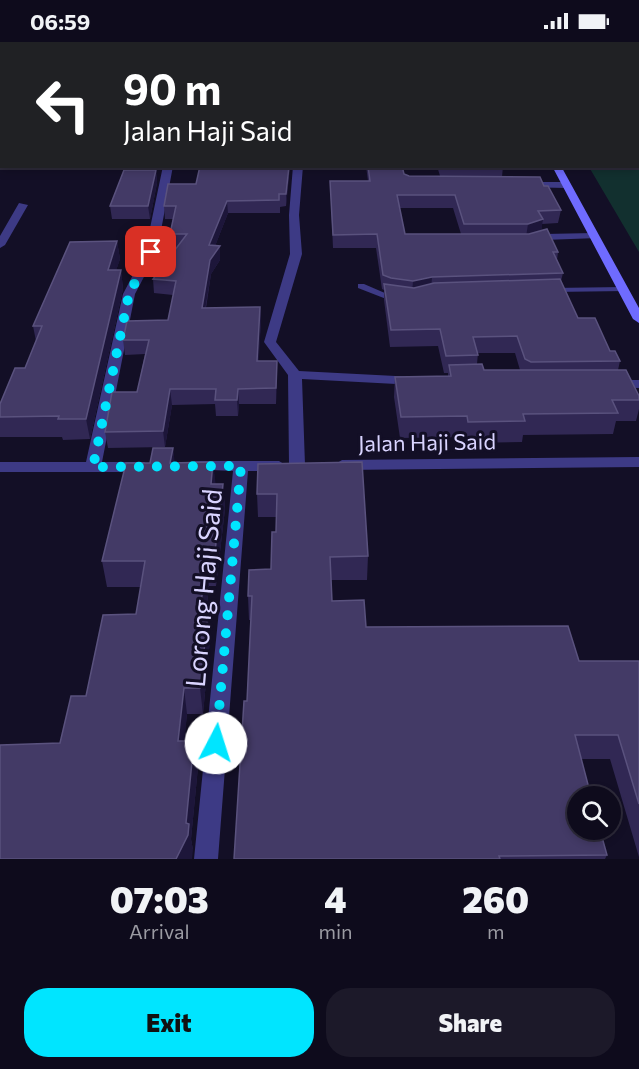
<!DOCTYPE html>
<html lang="en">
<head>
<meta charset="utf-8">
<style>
	:root { --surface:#0e0b1c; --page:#1c1929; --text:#f1f3f6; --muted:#9b9ba3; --line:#2e2b3b; --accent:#00e5ff }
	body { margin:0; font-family:Commissioner,sans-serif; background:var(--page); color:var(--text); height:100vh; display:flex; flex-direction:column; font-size:22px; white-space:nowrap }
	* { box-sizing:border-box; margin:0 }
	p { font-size:20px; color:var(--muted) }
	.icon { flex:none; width:33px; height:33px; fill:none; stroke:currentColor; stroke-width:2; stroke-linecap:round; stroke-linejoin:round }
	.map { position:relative; height:817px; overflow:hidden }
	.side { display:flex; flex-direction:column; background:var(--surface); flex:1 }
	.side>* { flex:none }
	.guide { position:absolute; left:0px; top:0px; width:639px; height:126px; box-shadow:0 3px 9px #0003,0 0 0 2px var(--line); background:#202124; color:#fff; overflow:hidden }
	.fabs { position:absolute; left:567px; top:744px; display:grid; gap:12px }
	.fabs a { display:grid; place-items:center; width:54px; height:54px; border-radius:50%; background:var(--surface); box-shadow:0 3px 9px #0003,0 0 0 2px var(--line); font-size:30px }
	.pin { position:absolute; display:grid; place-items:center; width:51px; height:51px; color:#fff; margin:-26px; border-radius:12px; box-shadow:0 3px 9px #0006 }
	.me { position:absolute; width:66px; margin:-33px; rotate:5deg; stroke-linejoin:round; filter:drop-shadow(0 0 4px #0008) }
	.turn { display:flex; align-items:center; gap:21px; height:126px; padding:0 24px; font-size:27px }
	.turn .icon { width:78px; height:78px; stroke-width:2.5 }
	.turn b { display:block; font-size:42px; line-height:51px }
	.eta { display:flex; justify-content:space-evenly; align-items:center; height:102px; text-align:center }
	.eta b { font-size:36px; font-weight:800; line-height:42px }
	.primary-button { display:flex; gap:12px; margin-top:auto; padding:12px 24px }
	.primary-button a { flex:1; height:69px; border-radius:24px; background:var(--accent); color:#111; font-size:24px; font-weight:800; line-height:69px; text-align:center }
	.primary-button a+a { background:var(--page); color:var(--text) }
	.status { display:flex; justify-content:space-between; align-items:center; height:42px; padding:0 30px; background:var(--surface); direction:ltr }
	.status svg { height:16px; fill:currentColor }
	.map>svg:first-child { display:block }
	.green { fill:#12302f }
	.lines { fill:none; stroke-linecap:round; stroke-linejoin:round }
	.service { fill:#3d3a85; fill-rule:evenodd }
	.minor { fill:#3d3a85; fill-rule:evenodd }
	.secondary { fill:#6f6bff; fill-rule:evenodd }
	.wall { fill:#312854; fill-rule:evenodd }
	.shaded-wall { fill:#1d163a }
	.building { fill:#433a66; stroke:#5a527e; stroke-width:1.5 }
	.route { stroke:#00e5ff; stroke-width:10; stroke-dasharray:0 18 }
	.labels { text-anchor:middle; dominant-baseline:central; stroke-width:6; stroke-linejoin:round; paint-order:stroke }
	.street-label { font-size:22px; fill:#d9d4ff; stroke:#130f26 }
	.near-street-label { font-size:27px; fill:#d9d4ff; stroke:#130f26 }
</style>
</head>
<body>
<div class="status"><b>06:59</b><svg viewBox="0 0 49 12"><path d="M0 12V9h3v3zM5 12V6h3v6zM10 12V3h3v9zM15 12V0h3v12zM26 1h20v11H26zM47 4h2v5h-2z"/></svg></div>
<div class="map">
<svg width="639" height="817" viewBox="0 0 639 817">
	<rect width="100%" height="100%" fill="#130f26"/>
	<!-- green -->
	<path class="green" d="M516 0H639V210L589 125 638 124V2Z"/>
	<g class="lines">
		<!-- service -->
		<path class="service" d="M358 242H364L401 258 397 261 394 260 358 246Z
			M623 245H626V249L552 250 548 248 552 246Z"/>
		<!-- minor -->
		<path class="minor" d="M163 124H173L157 210 135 252 102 420H144L152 425 144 430H0V420H86L123 252 145 210Z
			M293 124H303L299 173 302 212 276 300 299 329 415 335 422 339 415 343 302 337 305 423 297 428 289 423 288 333 264 300 290 212 289 173Z
			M524 140H566L571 143 566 146 521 145V141Z
			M19 161 28 163 5 203 0 206V194Z
			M594 191 598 192V196L544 198 532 201 527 198 544 192Z
			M614 338H639V346L609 345 607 342Z
			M639 415V425L342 428 334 423 342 418Z
			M195 419H279L287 424 279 429H248L218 817H194L233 429 190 427 187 424Z"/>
		<!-- secondary -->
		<path class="secondary" d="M484 0H490V2H484Z
			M552 124H561L639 266V281L633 277Z"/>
	</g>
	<!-- wall -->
	<path class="wall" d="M0 0H53L52 2H2V22H0Z
		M200 124H290L286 164 280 165V171H228L215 204 220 218 211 232 206 266 260 265 261 280 258 319 277 334 276 362H239L238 374H216L215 362 172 363 165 405 108 406 105 390 137 350 145 312 125 313 123 298 168 278 173 253 154 251 153 237 177 205H171L170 192 173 177H165L164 164 196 142Z
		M366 124H402L404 132 409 134H440L437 124H503L502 135 544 144 561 168 558 181 542 182 541 189 558 210 557 218 563 231 561 239 578 276 620 319 618 328 639 354V367L636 379H616L613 392 523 393 522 400 466 401 465 395 400 396 394 355 395 335 448 334V331H444L438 304 390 305 384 258V248L382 247 376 206H333L330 139H368ZM400 166H453L461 192H405ZM478 311H515L520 328H484L477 322Z
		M156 128 157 141 150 177H112L110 164Z
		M117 199 120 217 116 228H121L123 247 90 397 63 398 62 395H0V362L25 326 36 299 33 284Z
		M173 406 174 420H213L215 442H223L225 467 216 544H209L206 571 210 597 203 672H187L184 699 198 725 191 797 193 808 86 654 136 572 141 545H107L102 519 150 421Z
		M258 422 368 514 367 538H331L332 559 366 585 579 619H639V815L610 717H581L607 813 605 817H234L247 659 251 578H249L248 554 271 527 276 490V475H258L257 452Z"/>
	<!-- shaded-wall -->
	<path class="shaded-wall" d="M45 0H53L52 2H45Z
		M289 124H290L286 164V152Z
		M156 128 157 141 150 177 148 164Z
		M227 159 228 171 210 217 209 203Z
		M543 177 541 191 526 195 528 182Z
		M117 199 120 217 110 247 108 228Z
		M220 204V218L211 232 203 280 202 266 210 218Z
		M121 228 123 247 90 397 86 377Z
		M432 235 431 249 412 253 413 239Z
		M260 265 261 280 258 334 257 319Z
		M277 319V334L276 362V346Z
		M170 347 172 363 165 405 163 389Z
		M238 347 239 362 238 374 237 358Z
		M173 406 176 431 170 421Z
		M213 420 216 445 211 442Z
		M223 442 225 467 216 544 214 518Z
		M206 518 209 544 203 598 200 571Z
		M208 571 210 597 203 672 200 646Z
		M184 646 187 672 182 726 178 699Z
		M194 699 198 725 191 797 193 808 192 817H176L186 781Z"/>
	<!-- building -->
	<path class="building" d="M1 0H45H36L34 2H2V12H0V3Z
		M151 0H344L345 2H150Z
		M455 0H475L476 2H456Z
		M200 124H289L286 152H279V158L227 159 209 203 220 204 210 218 202 266 260 265 257 319H277L276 346 238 347 237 358H215L216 347H170L163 389 105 390 112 350H137L149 298H123L127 279 168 278 176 239 153 237 187 192H170L176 164H164L168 142H196Z
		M368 124H402L404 132 409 134 540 135 544 144H548L561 168 538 169 543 177 528 182H464L455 153H397L405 192H529L547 187 558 210H553L563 231 432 235 413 239 391 236 383 233 377 192 333 193 330 139H370Z
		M124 128H156L148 164H110Z
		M117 199 108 228H121L86 377H58L59 374 0 375V362L15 326H25L42 284H33L70 200Z
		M560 237 578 276H595L610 309H615L620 319 531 320 525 317 517 294 473 295 478 313 446 314 440 287 391 288 384 242 414 246 434 241Z
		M482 322 484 328H626L639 354V358H612L618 371 523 372 525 379 468 380 467 374 401 375 395 335 451 334 449 323Z
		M153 406H173L170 421 213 420 211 442H223L214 518H206L200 571H208L200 646H184L178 699H194L186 781 189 782 188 793 176 817H0V703L60 701 71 654H86L103 573 136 572 145 519H102L126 421H150Z
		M362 420 368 514 330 515 332 559 364 558 366 585 568 584 579 619H639V762L618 693H575L591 754H578V788H600L607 813 499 814 500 817H234L244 659H247L252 554H248L249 528 271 527 272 490H276L277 452H257L258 422Z"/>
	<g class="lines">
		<!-- route -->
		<path class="route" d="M151 210 129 252 93 425 241 424 216 701"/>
	</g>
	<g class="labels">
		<!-- street labels -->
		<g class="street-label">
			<text transform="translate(427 400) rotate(-1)">Jalan Haji Said</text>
		</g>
		<!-- near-street labels -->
		<g class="near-street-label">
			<text transform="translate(203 546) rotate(-85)">Lorong Haji Said</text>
		</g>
	</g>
</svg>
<div class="fabs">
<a><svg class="icon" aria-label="search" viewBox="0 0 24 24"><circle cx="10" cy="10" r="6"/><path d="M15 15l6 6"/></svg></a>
</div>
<div class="pin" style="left:151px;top:210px;background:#d93025"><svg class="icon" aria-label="arrive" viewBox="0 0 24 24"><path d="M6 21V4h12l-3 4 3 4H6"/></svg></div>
<svg class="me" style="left:216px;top:701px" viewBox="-20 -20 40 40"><circle r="19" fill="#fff"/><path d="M0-13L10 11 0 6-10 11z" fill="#00e5ff"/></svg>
<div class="guide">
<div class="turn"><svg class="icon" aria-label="left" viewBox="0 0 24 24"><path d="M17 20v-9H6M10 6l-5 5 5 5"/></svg><div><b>90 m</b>Jalan Haji Said</div></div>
</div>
</div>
<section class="side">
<div class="eta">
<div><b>07:03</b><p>Arrival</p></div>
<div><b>4</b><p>min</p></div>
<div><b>260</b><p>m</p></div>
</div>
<div class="primary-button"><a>Exit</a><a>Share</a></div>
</section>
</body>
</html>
